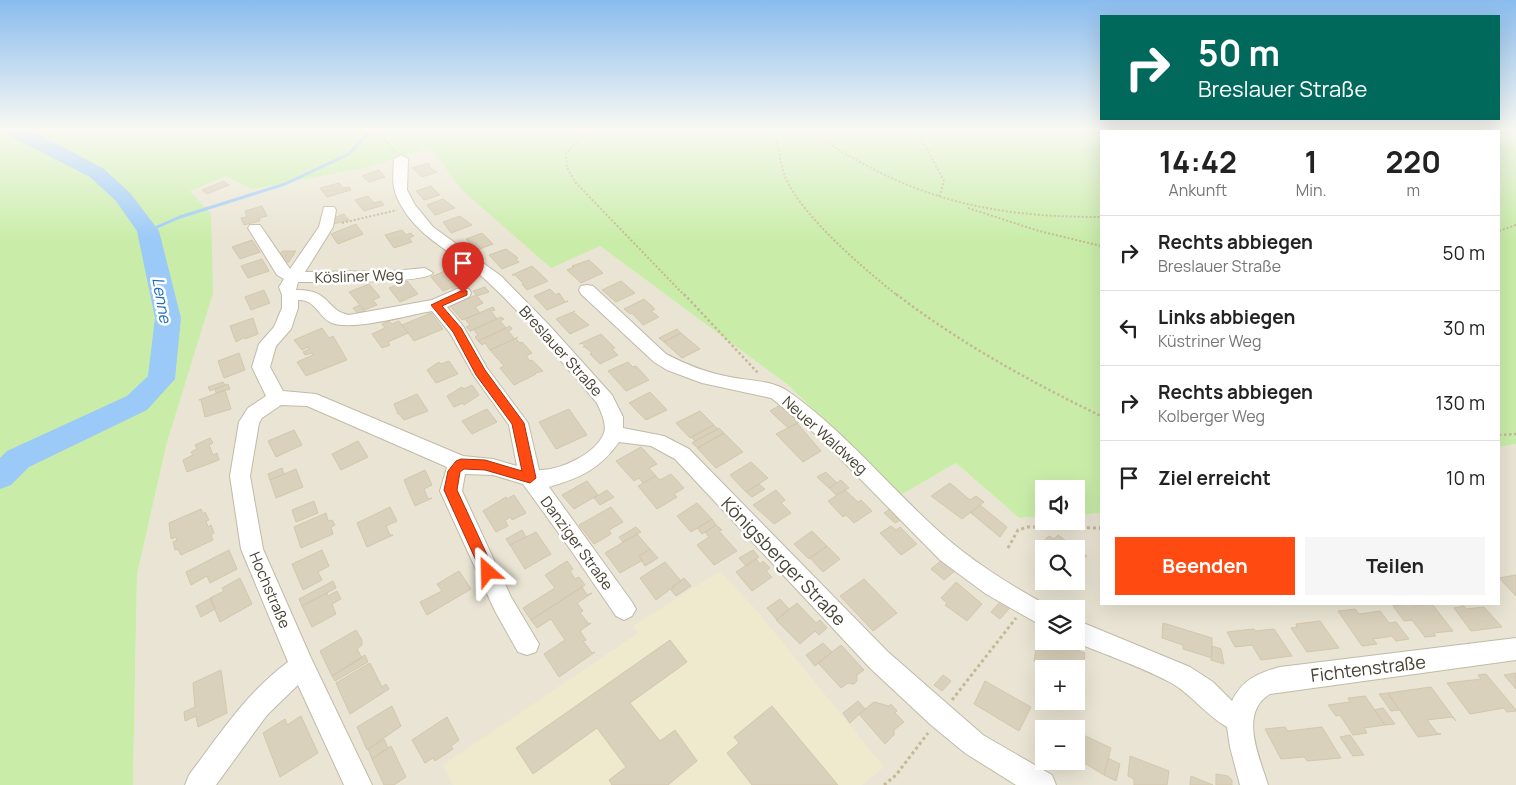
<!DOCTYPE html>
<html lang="de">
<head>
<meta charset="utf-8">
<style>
	:root { --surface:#fff; --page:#f6f6f6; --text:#222; --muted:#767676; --line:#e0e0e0; --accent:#ff4b12 }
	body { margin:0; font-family:Manrope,sans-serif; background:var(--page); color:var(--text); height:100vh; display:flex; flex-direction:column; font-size:19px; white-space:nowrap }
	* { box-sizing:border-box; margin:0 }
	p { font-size:16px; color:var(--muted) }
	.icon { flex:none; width:28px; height:28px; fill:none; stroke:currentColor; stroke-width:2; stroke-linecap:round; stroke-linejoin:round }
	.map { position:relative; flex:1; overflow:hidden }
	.drawer { position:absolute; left:1100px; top:130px; width:400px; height:475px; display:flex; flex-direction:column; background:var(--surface); border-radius:0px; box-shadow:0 5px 20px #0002 }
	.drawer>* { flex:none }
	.top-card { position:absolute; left:1100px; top:15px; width:400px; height:105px; border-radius:0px; box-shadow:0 5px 20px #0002; background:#00695c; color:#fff; overflow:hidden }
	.tools { position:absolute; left:1035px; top:480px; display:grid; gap:10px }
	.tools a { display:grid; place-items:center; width:50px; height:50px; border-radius:0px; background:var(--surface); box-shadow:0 5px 20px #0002; font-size:25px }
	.pin { position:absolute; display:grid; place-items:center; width:42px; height:42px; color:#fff; margin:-51px -21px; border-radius:50% 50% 50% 0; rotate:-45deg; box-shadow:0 0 5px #0007 }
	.pin .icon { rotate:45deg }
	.me { position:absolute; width:55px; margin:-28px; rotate:335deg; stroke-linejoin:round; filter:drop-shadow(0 0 4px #0008) }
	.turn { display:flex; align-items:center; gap:18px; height:105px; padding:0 15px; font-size:22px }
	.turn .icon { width:65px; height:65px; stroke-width:2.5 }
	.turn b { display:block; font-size:35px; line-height:42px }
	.eta { display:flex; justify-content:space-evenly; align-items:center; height:85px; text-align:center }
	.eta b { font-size:30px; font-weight:700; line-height:35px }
	.button { display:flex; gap:10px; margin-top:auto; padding:10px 15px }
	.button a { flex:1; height:58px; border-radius:0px; background:var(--accent); color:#fff; font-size:20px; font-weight:700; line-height:58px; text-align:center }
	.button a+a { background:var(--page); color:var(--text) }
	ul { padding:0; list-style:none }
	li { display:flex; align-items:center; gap:15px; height:75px; padding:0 15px; border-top:1px solid var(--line) }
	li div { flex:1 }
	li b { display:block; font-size:19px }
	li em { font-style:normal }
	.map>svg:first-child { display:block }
	.residential { fill:#e9e4d3; fill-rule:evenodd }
	.education { fill:#efe9cd }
	.green { fill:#c9eda9 }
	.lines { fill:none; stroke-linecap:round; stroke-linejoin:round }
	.stream { stroke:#9bc9f8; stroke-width:3 }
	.river { fill:#9bc9f8; fill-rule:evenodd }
	.building { fill:#dad1bc; stroke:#d3c7ac }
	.minor-casing { stroke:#c1baa7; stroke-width:2 }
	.path-far2 { stroke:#c4b896; stroke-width:2; stroke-dasharray:2 2; stroke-linecap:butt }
	.path-far1 { stroke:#c4b896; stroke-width:2.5; stroke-dasharray:2.5 2.5; stroke-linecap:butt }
	.path { stroke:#c4b896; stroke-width:3; stroke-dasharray:3 3; stroke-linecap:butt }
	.minor { fill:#fff; fill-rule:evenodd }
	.route { fill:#ff4b12; stroke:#a6310c }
	.labels { text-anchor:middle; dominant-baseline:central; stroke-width:5; stroke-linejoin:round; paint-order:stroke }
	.street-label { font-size:15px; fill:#484234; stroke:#fff }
	.water-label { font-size:16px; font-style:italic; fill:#216ebf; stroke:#fff }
	.near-street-label { font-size:18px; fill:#484234; stroke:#fff }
</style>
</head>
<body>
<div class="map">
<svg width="1516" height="785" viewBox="0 0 1516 785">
	<rect width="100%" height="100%" fill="#f4f1e5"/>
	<!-- residential -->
	<path class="residential" d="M431 148 462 190 600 246 788 385 901 495 956 463 1019 518 1044 516V521H1076V515L1101 513V604H1499V447L1516 444V785H133L137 575 167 442 190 190 226 175 252 189 365 168ZM1044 549H1076V581H1044ZM1044 609H1076V641H1044ZM1044 669H1076V701H1044ZM1044 729H1076V761H1044Z"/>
	<!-- education -->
	<path class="education" d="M720 571 758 612 884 767 862 785H453L443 765 638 633 633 626Z"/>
	<!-- green -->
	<path class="green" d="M0 130H1516V444L1499 447V131H1101V513L1076 515V489H1044V516L1019 518 956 463 901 495 788 385 600 246 551 268 462 190 431 148 365 168 252 189 226 176 190 191 211 214 213 293 167 442 137 575 133 785H0Z"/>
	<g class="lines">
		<!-- stream -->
		<path class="stream" d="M148 231 180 217 285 184 349 154 367 134"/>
		<!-- river -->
		<path class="river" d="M4 130 35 132 104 169 130 193 159 231 181 318 175 379 147 410 29 467 11 485 0 489V458L7 451 127 396 148 376 155 318 137 231 116 201 90 177 6 134Z"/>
	</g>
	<!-- building -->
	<path class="building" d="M429 163 430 168 437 172 422 177 412 168Z
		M379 170 385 177 369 182 362 176Z
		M224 181 229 185 207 194 202 190Z
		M339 183 343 188 349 187 351 190 327 197 320 188Z
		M431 186 440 195 424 200 416 191Z
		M368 196 374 203 381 201 384 205 364 211 355 200Z
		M443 199 455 208 435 215 427 205Z
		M262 206 267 216 259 218 260 221 244 225 241 218 247 217 245 211Z
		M344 214 349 220 329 225 331 219Z
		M460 216 472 225 451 233 443 222Z
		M356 224 363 234 338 244 331 234Z
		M402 230 406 235 411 233 414 236 409 238 412 242 394 248 385 235Z
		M482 233 493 244 477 250 466 239Z
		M252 240 260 252 240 259 232 247Z
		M506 249 518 258 516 259 519 262 502 269 489 255Z
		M283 251H296L289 262H282L278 255Z
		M262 259 269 271 248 278 241 266Z
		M589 260 603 273 581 283 567 270 574 267 572 266Z
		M532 266 548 281 527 290 522 284H524L515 275H512Z
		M447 270 453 277 458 274 462 279 457 281 460 284 443 291 431 277Z
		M407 281 418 294 400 302 389 288Z
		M621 281 635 293 616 302 602 290Z
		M462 282 467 288 456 293 451 287Z
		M369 284 380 297 373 300 377 305 364 310 349 292Z
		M485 287 489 292 477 296 473 291Z
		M550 289 556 295 559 293 565 302 568 301 547 310 534 296Z
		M264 290 270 303 251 310 245 297Z
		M476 295 483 303 475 307 480 313 462 320 450 306Z
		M644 299 655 309 651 311 659 317 643 325 632 313 630 314 624 309Z
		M360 305 365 311 358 314 353 308Z
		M493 307 495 310 491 311 497 319 470 331 466 327 470 325 465 319Z
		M575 311 573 312 589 325 570 334 556 319Z
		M431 313 443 329 414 341 402 325Z
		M501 317 504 319 500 321 506 328 478 341 475 337 478 335 473 329 470 331Z
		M253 318 258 334 245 339V337L236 342 230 326Z
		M389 321 392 324 399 321 408 333 388 342 390 345 382 348 372 334 385 328 382 324Z
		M510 326 512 329 508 331 515 339 490 350 485 343 482 345 478 341Z
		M322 328 329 338 333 336 347 360 306 376 297 362 313 355 312 353 305 355 303 352 309 349 308 347 302 350 294 340Z
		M677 329 681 333 664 342 659 338Z
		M681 333 700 349 682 358 664 342Z
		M601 334 615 348 612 349 618 355 600 364 590 354 592 353 585 347H583L585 346 582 343 579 344Z
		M518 337 516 339 520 343 522 342 532 353 526 356 530 361 532 360 543 371 535 373 536 374 514 385 500 368 504 366 490 350Z
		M239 353 245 370 224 378 218 361Z
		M449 361 458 374 436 383 427 370 439 362 441 364Z
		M628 362 633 367 636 366 649 380 626 391 608 371Z
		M223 382 225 385 210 391 208 387Z
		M228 384 230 389 216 393 215 389Z
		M472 385 479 395 464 405 463 403 454 407 447 396 462 387 464 389Z
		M225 390 231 409 205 417 201 400H199Z
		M650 392 667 410 646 420 629 403Z
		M417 394 428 411 404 420 399 414H398L394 404Z
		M782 404 800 422 788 428 770 411Z
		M487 409 497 422 472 434 462 421Z
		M569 409 587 435 556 449 539 422Z
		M700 411 714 425 690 438 676 423Z
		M797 423 821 451 803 462 776 434Z
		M714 425 718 429 695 441 691 437Z
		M719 428 724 433 698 448 692 443Z
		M294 430 302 445 276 457 268 441Z
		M724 433 743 452 716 468 697 448Z
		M210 438 213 443 209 445 213 455 217 453 219 460 187 472 183 460 193 455 191 452 197 449 195 445Z
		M358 441 368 457 341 470 332 454Z
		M641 447 657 464 649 468 656 476 643 483 639 478 634 481 616 461Z
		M751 462 768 478 746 492 730 475Z
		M282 468 284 474 270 480 268 474Z
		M296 469 303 487 276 498 270 480Z
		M425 470 432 485 424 489 428 499 432 498 415 506 404 480Z
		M826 472 837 483 829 488 817 477Z
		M671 474 684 488 674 494 677 497 657 509 638 486 656 476 660 480Z
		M841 480 849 488 836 495 829 488Z
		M587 481 598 495 574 509 562 495Z
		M950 483 970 500 976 496 984 502 962 519 931 496Z
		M759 484 765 489 752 497 746 492Z
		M607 490 614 497 600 505 594 498Z
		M776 490 785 500 781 503 791 513 774 524 753 505Z
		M845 490 858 502 861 500 872 511 854 523 846 515 843 517 828 501Z
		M514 495 526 513 512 520 511 517 505 520 508 526 496 532 483 511 506 497 507 499Z
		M314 501 318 513 296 522 292 510Z
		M697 503 712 519 691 532 677 516Z
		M980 505 1007 527 1000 537 971 513Z
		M390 507 397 521 386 526 390 535H393L367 547 357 523Z
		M611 507 623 522 609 530 611 534 594 544 579 525Z
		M891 508 902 519 895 523 884 513Z
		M201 509 203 514 205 512 209 520 206 521 208 527 211 525 214 533 211 535 213 540 181 555 178 549 175 550 173 542 177 540 176 537 171 539 169 523Z
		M326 513 328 521 332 520 335 525 331 527 333 534 301 548 294 527Z
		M712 519 716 525 702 534 697 528Z
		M716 525 722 530 719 531 737 551 714 565 697 545 709 537 705 532Z
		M891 526 896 530 900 527 917 544 901 555 880 533Z
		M636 527 641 532 623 542 619 537Z
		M522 530 526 537 510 545 506 539Z
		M812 531 827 546 809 559 794 544Z
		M536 532 551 554 525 569 510 545Z
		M637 534 650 549 639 556 643 560 620 573 605 553Z
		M1058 535 1087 556 1076 566V549L1042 551 1047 546 1042 542 1049 536 1054 539Z
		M827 546 840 559 823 572 810 558Z
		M650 549 658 558 645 566 639 556Z
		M229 550 237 569 210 583 207 576 191 585 186 572Z
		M322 550 329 566 318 572 322 580 303 590 292 564Z
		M753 550 759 557 746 566 739 558Z
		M756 559 760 564 763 561 770 568 766 571 772 577 752 591 736 572Z
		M943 559 956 570 944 580 931 569Z
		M567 561 573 569 570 571 575 579 579 577 585 585 531 620 523 608 555 588 545 575Z
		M665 562 681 581 656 600 640 578Z
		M459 571 471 589 427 615 420 602 442 591 437 584Z
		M1516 575V596L1499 578Z
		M240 578 252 604 220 622 210 598 224 591 222 588Z
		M684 578 691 586 676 596 671 590 673 589 672 587Z
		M864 579 897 613 873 631 840 596Z
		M333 581 336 588 302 606 299 599Z
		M956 582 982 604 967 621 945 605 947 603 941 598Z
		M582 587 587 595 592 593 577 603 583 611 580 613 589 624 591 623 580 631 586 640 583 641 592 653 595 652 559 677 544 654 565 640 551 619 537 628 531 620Z
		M337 591 341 599 332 604 336 614 312 627 302 606 327 593 328 596Z
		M211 598 215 609 201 617 196 606Z
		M780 599 789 609 777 620 767 608Z
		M1000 602 1009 609 1000 619 991 612Z
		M797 603 816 623 820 620 827 628 819 635 815 631 800 644 776 620Z
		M1410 604 1412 606 1432 604 1453 631 1433 633 1436 636 1425 637 1412 620 1404 621 1393 606Z
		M1464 606 1466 609 1484 607 1502 627 1471 631 1454 608Z
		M1355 609 1359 614 1380 611 1389 623 1396 622 1409 639 1396 641 1392 636 1373 639 1377 644 1362 646 1338 611Z
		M1320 621 1339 648 1307 652 1291 628 1297 627 1296 624Z
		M1163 623 1212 638V658L1183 649V645L1162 638Z
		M1254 629 1255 631 1274 629 1292 656 1261 660 1252 645 1235 647 1227 632Z
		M356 630 362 640V645L357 649 362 658 332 676 320 651Z
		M1038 637 1044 639V641H1052L1085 653 1082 677 1076 675V669H1057L1034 661Z
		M670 640 687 662 630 703 660 741 675 730 697 761 668 785H612L609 780 626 767 597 728 533 774 516 748Z
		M823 643 832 652 815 666 806 655Z
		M841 645 864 670 857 675V681L854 684 848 683 841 688 818 663Z
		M1212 646 1221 649 1224 664 1211 660Z
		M365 655 368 662 335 681 332 676Z
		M370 663 382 687 386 684 389 689 350 714 336 683Z
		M221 670 227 713 198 727 196 716 185 721 184 712 195 707 193 683Z
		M1516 673V689L1504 675Z
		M1486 674 1516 710V711L1507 712 1504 708 1470 714 1447 683 1481 679 1478 675Z
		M943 675 951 681 942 691 934 685Z
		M985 681 1031 707 1019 731 974 704Z
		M1431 687 1456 721 1452 717 1427 720 1437 733 1441 734 1418 737 1388 693Z
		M1388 693 1399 710 1391 711 1379 694Z
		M1365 696 1385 725 1364 728 1367 733 1353 735 1340 715 1336 716 1328 705 1350 702 1348 698Z
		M858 701 865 709 850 723 843 713Z
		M874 702 889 706 891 704 897 711 895 713 904 722 894 730V735L885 744 859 714Z
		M392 706 401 726 367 750 357 727Z
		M772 706 838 785H752L727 753 739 743 734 737Z
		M1383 708 1395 724 1385 725 1374 710Z
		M301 716 318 753 280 777 263 733 285 719 287 725Z
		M447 717 459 740 451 746 453 749 435 761 433 758 425 763 412 740Z
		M1285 727 1288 731 1322 727 1341 758 1307 761 1304 757 1281 759 1265 729Z
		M1077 732 1111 748 1104 775 1076 758Z
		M1350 735 1364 755 1353 756 1340 737Z
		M384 739 388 748 372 759 368 749Z
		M391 746 406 777 394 785H384L372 759Z
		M1130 756 1169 771 1167 785H1134V779L1128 776Z
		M1108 758 1120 764 1116 781 1104 775Z
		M1216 774 1228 776 1232 780V785H1216Z
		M1191 776 1213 785H1190Z"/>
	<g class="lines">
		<defs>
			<path id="minor" d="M401 155 408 159 407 190 415 205 433 227 501 276 549 325 612 395 623 417V428L664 436 689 449 888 652 983 735 1052 775 1056 785H1016L965 753 931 725 870 668 675 459 651 446 619 442C600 469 580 478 549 487L632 602 636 609 632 616 624 620 616 616 568 546 523 484 493 475 465 474 462 491 511 597 539 644 536 652 527 655 518 652 495 611 440 491 447 467 307 406 281 405 262 418 259 423 250 476 263 549 311 658 372 785H344L298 685 267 715 216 785H185L189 775C219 735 247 692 288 662L241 549 230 476 239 422 248 408 266 396 252 367 259 344 274 327 282 308V295L279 287 284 279 277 275 248 228 250 225H260L290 269 319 227 324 207H334L336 210 333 227 305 272 393 271 425 268 433 273C425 284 318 282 298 282L296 290C331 289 326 311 349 315L432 300 457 289H469L471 293 469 297 447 307 463 326 487 368 528 423 539 470C559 471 596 454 604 433 607 424 601 412 597 403 562 363 529 320 490 284 462 256 422 242 402 207 391 189 393 179 394 159ZM298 300C316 299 318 317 332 323 353 331 408 315 432 311L450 333 474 376 509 425 517 466 493 459 463 456 316 394 283 391 270 367 276 346 291 329 298 308Z
				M587 285 593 286 666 354C687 365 707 373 730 377 749 381 773 380 789 392 843 430 885 482 934 527 969 560 1010 585 1052 608L1044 609V627L986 594 940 560 819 437 775 401 771 398 702 383 667 370 654 362 581 294 579 290 581 286Z
				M1076 620 1190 667 1213 682 1232 701C1242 680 1258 673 1280 667L1516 638V660L1270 694C1238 713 1260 758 1268 785H1240L1230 747 1227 727C1207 716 1193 696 1173 684 1145 668 1103 654 1073 641H1076Z"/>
		</defs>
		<!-- minor casing -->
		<use href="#minor" class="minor-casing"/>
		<!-- path-far2 -->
		<path class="path-far2" d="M376 130 395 152
			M589 130 566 153 567 168 576 183 685 296
			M775 130C778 146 780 164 786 179 805 219 863 268 898 296
			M808 130C907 197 982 217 1101 217
			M917 130 944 181 939 198
			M1222 130 1227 131
			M968 208 1039 231 1101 246
			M342 223 397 210
			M1499 231 1516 225"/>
		<!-- path-far1 -->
		<path class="path-far1" d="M684 294 758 373
			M896 294C960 343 1029 381 1101 416
			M1499 435 1516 434"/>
		<!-- path -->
		<path class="path" d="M1008 548 1018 530 1028 527 1101 528
			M952 700 1016 618
			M884 785 896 775 928 733"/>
		<!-- minor -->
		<use href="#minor" class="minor"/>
	</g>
	<!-- sky -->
	<linearGradient id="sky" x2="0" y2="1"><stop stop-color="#89bcee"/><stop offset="0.54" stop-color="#faf9f3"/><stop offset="1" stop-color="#faf9f3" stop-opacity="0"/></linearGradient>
	<rect width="1516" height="240" fill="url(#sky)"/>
	<!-- route -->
	<path class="route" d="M463 290 467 291V295L442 306 461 328 485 370 524 423 536 478 530 483 485 470 464 469 460 472 457 490 495 572 493 576H483L444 490 448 471 456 461 461 459 485 460 522 471 512 424 476 375 453 332 431 305Z"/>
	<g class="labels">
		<!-- street labels -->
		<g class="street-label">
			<text transform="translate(359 276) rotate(-2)">Kösliner Weg</text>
			<text transform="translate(561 351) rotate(48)">Breslauer Straße</text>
			<text transform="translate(825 435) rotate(42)">Neuer Waldweg</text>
			<text transform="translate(577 543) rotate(54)">Danziger Straße</text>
			<text transform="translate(270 590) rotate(67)">Hochstraße</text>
		</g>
		<!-- water labels -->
		<g class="water-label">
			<text transform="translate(162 300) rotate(80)">Lenne</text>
		</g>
		<!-- near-street labels -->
		<g class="near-street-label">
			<text transform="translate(784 561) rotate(46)">Königsberger Straße</text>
			<text transform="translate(1368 668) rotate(-7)">Fichtenstraße</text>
		</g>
	</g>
</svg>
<div class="tools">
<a><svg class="icon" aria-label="sound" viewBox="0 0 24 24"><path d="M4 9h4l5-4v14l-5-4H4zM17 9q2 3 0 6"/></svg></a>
<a><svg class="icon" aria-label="search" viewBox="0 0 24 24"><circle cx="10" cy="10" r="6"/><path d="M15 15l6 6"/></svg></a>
<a><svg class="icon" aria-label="layers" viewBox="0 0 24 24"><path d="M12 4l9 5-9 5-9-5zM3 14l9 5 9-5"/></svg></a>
<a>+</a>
<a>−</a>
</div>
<div class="pin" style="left:463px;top:293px;background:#d93025"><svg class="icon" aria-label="arrive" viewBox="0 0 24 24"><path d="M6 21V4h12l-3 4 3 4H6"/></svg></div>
<svg class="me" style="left:488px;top:572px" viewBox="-20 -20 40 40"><path d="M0-17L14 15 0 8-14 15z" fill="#ff4b12" stroke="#fff" stroke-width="4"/></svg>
<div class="top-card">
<div class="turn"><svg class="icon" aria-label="right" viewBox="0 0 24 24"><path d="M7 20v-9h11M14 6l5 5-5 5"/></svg><div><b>50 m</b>Breslauer Straße</div></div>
</div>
<section class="drawer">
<div class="eta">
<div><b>14:42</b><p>Ankunft</p></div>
<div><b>1</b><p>Min.</p></div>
<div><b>220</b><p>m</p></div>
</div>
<ul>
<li><svg class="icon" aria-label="right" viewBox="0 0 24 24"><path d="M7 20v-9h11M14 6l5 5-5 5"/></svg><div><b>Rechts abbiegen</b><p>Breslauer Straße</p></div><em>50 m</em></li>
<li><svg class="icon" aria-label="left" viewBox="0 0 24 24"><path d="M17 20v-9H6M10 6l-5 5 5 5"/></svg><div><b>Links abbiegen</b><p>Küstriner Weg</p></div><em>30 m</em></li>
<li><svg class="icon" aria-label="right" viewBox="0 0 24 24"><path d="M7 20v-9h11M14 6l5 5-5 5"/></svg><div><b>Rechts abbiegen</b><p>Kolberger Weg</p></div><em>130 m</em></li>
<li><svg class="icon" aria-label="arrive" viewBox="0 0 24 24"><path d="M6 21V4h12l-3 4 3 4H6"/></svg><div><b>Ziel erreicht</b></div><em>10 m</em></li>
</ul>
<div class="button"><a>Beenden</a><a>Teilen</a></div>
</section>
</div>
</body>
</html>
